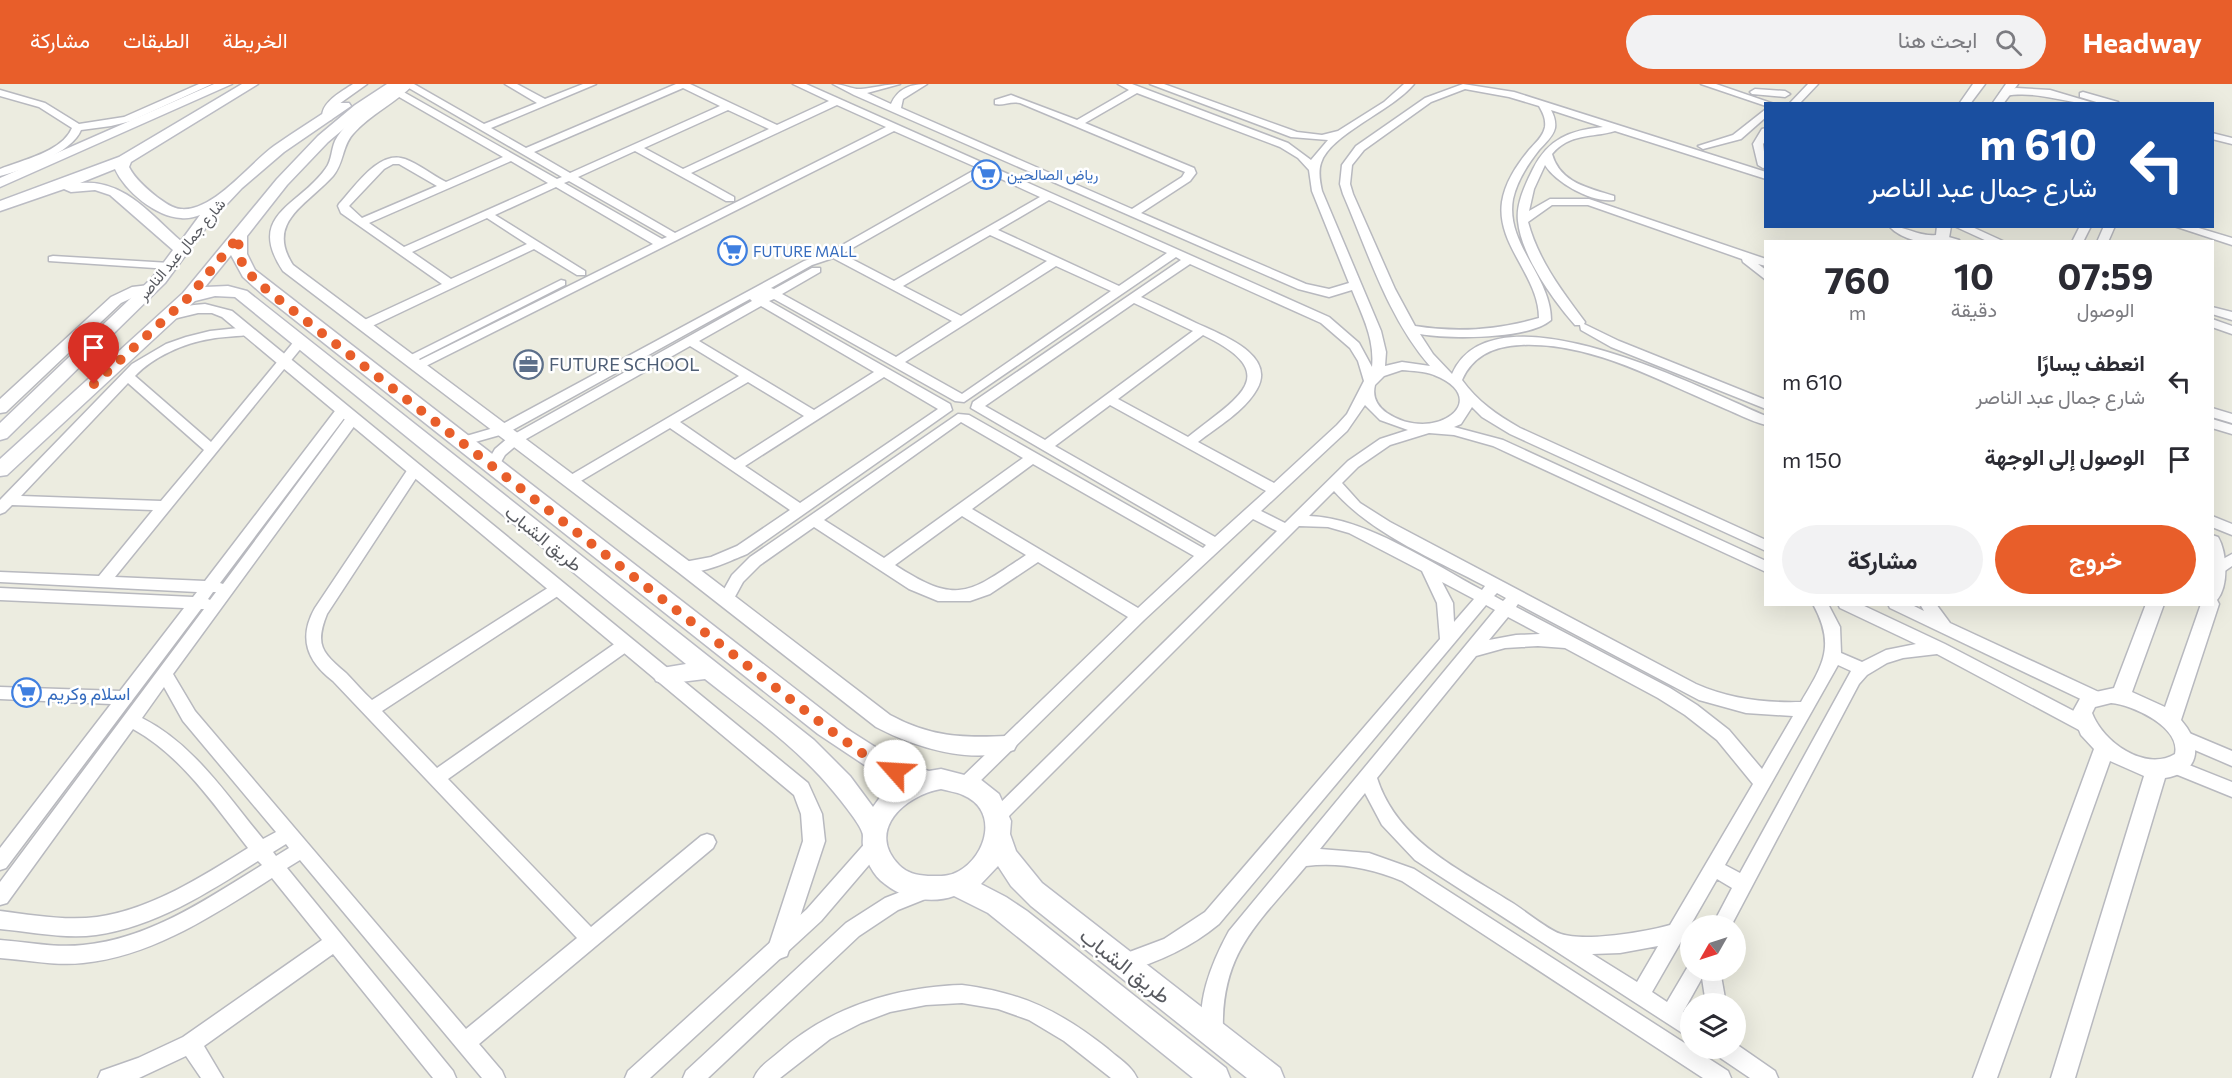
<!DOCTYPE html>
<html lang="ar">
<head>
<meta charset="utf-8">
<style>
	:root { --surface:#fff; --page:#f2f2f3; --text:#2b2b33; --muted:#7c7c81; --accent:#e85e2a }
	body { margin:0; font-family:Commissioner,Vazirmatn,sans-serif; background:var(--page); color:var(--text); direction:rtl; height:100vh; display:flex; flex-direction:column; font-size:22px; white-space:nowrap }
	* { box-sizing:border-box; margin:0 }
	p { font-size:20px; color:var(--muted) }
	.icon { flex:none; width:33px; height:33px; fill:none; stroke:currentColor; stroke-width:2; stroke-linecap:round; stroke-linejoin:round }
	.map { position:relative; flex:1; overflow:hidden; direction:ltr }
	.drawer { position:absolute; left:1764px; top:156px; width:450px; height:366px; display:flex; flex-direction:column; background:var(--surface); border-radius:0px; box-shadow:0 6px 24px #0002; direction:rtl }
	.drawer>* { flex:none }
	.guide { position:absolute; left:1764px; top:18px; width:450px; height:126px; border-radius:0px; box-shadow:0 6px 24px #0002; direction:rtl; background:#1a4fa0; color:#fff; overflow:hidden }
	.needle { width:39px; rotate:231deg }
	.fabs { position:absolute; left:1680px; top:831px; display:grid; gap:12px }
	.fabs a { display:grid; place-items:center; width:66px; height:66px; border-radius:50%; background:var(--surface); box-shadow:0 6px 24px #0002; font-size:30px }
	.pin { position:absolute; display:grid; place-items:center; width:51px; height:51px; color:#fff; margin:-62px -26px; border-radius:50% 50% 50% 0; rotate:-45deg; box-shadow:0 0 6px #0007 }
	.pin .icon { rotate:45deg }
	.me { position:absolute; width:66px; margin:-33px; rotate:296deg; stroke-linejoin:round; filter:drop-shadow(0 0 4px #0008) }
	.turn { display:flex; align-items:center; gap:21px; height:126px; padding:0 18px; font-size:27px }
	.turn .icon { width:78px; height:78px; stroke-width:2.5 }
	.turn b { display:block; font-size:42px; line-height:51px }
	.eta { display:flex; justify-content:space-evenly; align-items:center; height:102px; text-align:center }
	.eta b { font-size:36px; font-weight:700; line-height:42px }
	.button { display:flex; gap:12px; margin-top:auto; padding:12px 18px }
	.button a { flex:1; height:69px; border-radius:36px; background:var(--accent); color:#fff; font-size:24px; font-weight:700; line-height:69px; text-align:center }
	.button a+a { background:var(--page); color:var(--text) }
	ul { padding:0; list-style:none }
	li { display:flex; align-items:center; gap:18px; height:78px; padding:0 18px }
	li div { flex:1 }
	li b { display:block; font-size:22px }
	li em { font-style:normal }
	header { display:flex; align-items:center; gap:36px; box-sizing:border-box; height:84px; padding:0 30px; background:var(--accent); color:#fff }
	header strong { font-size:28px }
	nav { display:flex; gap:33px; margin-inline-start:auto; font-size:21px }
	.search { width:420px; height:54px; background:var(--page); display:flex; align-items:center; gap:15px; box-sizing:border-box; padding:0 21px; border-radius:33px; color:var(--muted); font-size:22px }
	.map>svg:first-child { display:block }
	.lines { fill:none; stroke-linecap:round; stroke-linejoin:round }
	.minor-casing { stroke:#b8b9bf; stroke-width:3 }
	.tertiary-casing { stroke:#b8b9bf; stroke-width:3 }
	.secondary-casing { stroke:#bbbcc4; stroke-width:3 }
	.minor { fill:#fff; fill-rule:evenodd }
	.tertiary { fill:#fff; fill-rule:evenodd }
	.secondary { fill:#fff; fill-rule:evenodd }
	.route { stroke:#e85e2a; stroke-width:10; stroke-dasharray:0 18 }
	.labels { text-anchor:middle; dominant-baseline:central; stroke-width:5; stroke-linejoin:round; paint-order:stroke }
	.far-shop-label { font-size:15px; fill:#366cbe; stroke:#fff; text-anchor:start }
	.far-street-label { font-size:15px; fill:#595b61; stroke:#fff }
	.service-label { font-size:18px; fill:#4e5e75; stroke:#fff; text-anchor:start }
	.street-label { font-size:18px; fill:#595b61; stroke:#fff }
	.shop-label { font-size:18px; fill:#366cbe; stroke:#fff; text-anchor:start }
	.near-street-label { font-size:21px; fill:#595b61; stroke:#fff }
</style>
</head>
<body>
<header>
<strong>Headway</strong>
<div class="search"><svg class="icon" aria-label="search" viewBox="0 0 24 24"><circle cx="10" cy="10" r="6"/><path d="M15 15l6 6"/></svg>ابحث هنا</div>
<nav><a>الخريطة</a><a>الطبقات</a><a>مشاركة</a></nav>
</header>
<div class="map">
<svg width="2232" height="994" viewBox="0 0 2232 994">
	<rect width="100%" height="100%" fill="#ecece0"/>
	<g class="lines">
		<defs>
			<path id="minor" d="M199 0H212L131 37 111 42 81 46C72 69 23 86 0 92V85C22 76 62 68 72 44L39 23 0 12V6L45 19 79 40 124 33Z
				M402 0H414L484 40 537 19 505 0H517L545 15 583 0H596L491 44 526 64 676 0H690L777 41 829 17 793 0H806L1329 233 1359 259 1372 283C1375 255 1362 231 1352 206L1329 213 1298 205 854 11 833 0C843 0 854 6 861 5 874 4 886 0 900 0L867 9 891 20C898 4 911 0 927 0L903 15 901 24 1132 125 1182 93 1185 88 1020 19C1010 17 1003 22 995 20V16L1011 11 1077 36 1129 6 1118 0H1132L1288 59 1311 76 1328 56 1291 53 1150 0H1164L1297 48 1322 51 1338 47 1384 18 1404 0H1414C1393 26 1329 51 1321 79 1318 88 1320 98 1322 107L1381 247 1386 268 1385 282 1402 278 1430 282C1388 234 1368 168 1343 110L1340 100 1342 81 1356 62 1425 14 1463 0 1514 8 1766 88V95L1615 47C1591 54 1570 49 1552 70 1560 99 1589 104 1614 112V116C1592 119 1556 99 1545 81L1534 105 1529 127 1550 115H1589L1766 175V182L1758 180 1766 186V196L1743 178 1742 175 1588 121H1552L1528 138C1538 176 1562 207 1585 238L1584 240 1619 257 1766 316V325L1611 263 1581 246 1580 241H1575C1553 216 1521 171 1518 137 1516 120 1525 101 1533 85 1548 55 1570 46 1603 43L1551 26C1554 32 1556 37 1555 44 1553 53 1545 59 1539 66 1528 80 1517 97 1513 115 1505 160 1551 192 1551 236 1528 256 1450 255 1420 250L1433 270 1452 290C1493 196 1704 306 1766 332V341C1750 337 1734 328 1719 322 1655 295 1591 258 1521 261 1495 262 1473 271 1462 296 1477 317 1497 331 1520 344L1766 456V467L1510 350 1482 333 1472 323 1461 340 1454 343 1503 356 1766 477V488L1493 362 1454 351 1429 349 1390 361 1358 383 1342 399 1360 419 1390 438 1696 600C1730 615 1764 619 1801 618 1823 581 1836 562 1813 520H1828L1840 543 1841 569 1862 578 1886 566 1916 560 1840 524 1838 520H1860L1945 560 2091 636 2093 641 2091 646 2085 648 2079 646 1937 570 1903 574 1887 579 1867 591 1859 600 1731 842H1712L1732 804 1717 795 1652 908 1667 918 1690 879V886H1720L1726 920H1706L1702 894 1683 928 1690 933V954L1415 776 1382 741 1365 709 1320 765 1369 769 1414 785 1728 987 1731 994H1703L1402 797C1370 784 1339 778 1306 782 1258 840 1220 868 1223 950L1220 957 1213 960 1206 957C1192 924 1213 876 1229 847L1495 526 1486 521 1219 840C1190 864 1159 878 1123 888L1116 885 1113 879 1116 873 1164 855 1205 828 1440 555 1437 519 1422 487 1349 449 1328 443 1299 442 1004 737 998 740 992 737 989 732 992 727 1277 447 1253 435 1144 536 972 705 966 707 960 705 957 700 960 695 1128 533 1038 478 990 510 970 517H938L909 505 814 443 760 481 743 498 731 520H721L718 516 732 491 750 473 958 330 969 331 1203 464 1206 461 971 324 973 318 1181 176 1176 173 964 318 955 317 774 215 769 217 950 320 952 326 747 470C729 477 698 493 679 487L677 483 679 479 711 473 737 462 790 426 670 344 574 401 569 403 562 398 564 395 739 292 690 262 519 359 505 371 497 385 492 387 485 382 495 365 509 353 752 217 750 215 507 349 461 362 454 358 456 355 497 343 804 177 830 168 978 84 894 47 418 286 414 285 412 282 414 279 653 160 556 103 495 131 585 187V191H577L534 165 368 244H360V238L442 200 341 129 338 122 339 120C354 104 379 65 405 75 419 80 432 91 446 98L503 73 394 10V6H400L557 95 562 93ZM683 4 720 22 570 89 534 68ZM1465 5 1509 13 1539 22C1543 29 1546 35 1545 43 1543 53 1535 59 1529 66 1517 81 1505 98 1502 118 1496 161 1539 192 1539 234 1497 246 1458 249 1415 242L1395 205 1353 110 1350 100 1352 81 1364 66 1431 18ZM1137 9 1280 63 1298 74 1309 86 1312 107 1349 199 1329 205 1306 200 1141 129 1190 97 1196 89 1194 84 1085 39ZM837 21 886 43 675 149 578 93 635 67 726 117H734V113L691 89ZM728 26 769 45 683 85 644 64ZM511 77 548 99 404 163 369 139ZM393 80H399L437 102 362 134 349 122 384 85ZM986 88 1040 113 894 197 842 170ZM569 97 667 153 662 155 564 99ZM1049 116 1167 169 1119 202 998 146ZM487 134 527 160 451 195 412 168ZM990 151 1047 177 961 232 903 202ZM833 174 952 237 896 273 782 210 820 188V184H812L774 205 771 204 812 181ZM1190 180 1321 239 1350 264 1358 277 1364 297 1347 330 1337 341 1274 399 1198 358C1217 343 1245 327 1257 305 1277 270 1219 250 1196 239 1178 230 1160 222 1141 213ZM1056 182 1111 207 962 310 905 278ZM1134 219 1193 247 1045 356 985 322ZM761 222 874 288 814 326 699 257ZM1203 251C1286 291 1236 314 1188 353L1118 315ZM1402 286C1412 287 1425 287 1434 291 1495 315 1435 361 1387 329 1377 322 1372 313 1375 301L1384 292ZM884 293 938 325 800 419 745 382ZM748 298 804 332 735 376 680 338ZM1110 321 1266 407 1215 453 1055 362ZM1365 321 1380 336 1408 346 1380 355 1348 377 1285 439 1261 427 1347 347ZM961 338 1023 374 884 474 824 436ZM1033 380 1194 472 1138 524 972 425ZM1334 407C1373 451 1434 475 1485 502L1482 506C1433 480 1364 433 1309 432ZM962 432 1026 471C969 509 958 522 895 481ZM1442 498 1474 515 1454 538 1453 519ZM1497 509 1506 514 1503 517 1494 512ZM1518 520 1699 616 1746 629 1793 632 1762 685 1729 646 1697 621 1670 604 1516 523ZM1508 533 1540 550 1516 551 1489 556ZM1538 562 1565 564 1658 614 1685 631 1717 656 1753 700 1670 841C1646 848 1585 858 1561 850 1548 846 1524 826 1511 818 1459 785 1397 757 1377 694L1476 572 1505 564ZM1838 581 1851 587 1740 789 1725 781ZM1658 862 1637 898 1592 870 1620 869Z
				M1701 0H1716L1774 20H1766V22Z
				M1808 0H1818L1799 20H1789Z
				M2016 4 2050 6 2097 20C2066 20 2038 6 2005 12L2000 9Z
				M1755 5 1785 7 1790 10 1785 13 1752 10 1750 8Z
				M2083 8 2118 18 2119 20H2103L2080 13V9Z
				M1766 25V33L1741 55 1703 65 1698 62 1733 51Z
				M1766 44V56L1763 60 1766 83 1763 84 1758 81 1753 60 1762 45Z
				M2212 49 2232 54V60L2212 55Z
				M1954 142H1970L2005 158H1989Z
				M2080 142H2091L2083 158H2072Z
				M2104 142H2115L2108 158H2097Z
				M2174 142H2192L2232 154V161Z
				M1942 151 1959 156 1960 158 1938 156 1936 154Z
				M53 172 170 179 176 182 170 185 49 177V173Z
				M561 196 565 197V201L413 278 409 279 403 275Z
				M2212 223 2232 228V236L2212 230Z
				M2212 235 2232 242V250L2212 243Z
				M248 243 254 247 252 250C238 253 224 252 210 255 184 259 153 273 135 292L211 358 296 255H304L306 258 115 493 205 497 338 323H348L350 326 348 329 220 499 223 500 348 331H358L360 334 358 337 173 590 195 627 466 945 577 854 333 597C307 577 298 554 315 524L410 382H420L422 385 327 530C314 562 323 569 346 589 355 598 363 608 372 616L554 500H564L567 504 564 508 382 627 437 684 620 556H632L634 560 632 564 448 695 591 843 701 752 707 750 713 752 716 758 713 764 479 960 502 987 505 994H482L300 776 287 784 453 987 456 994H433L333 870 204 962 223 994H201L186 972 139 994H98L101 987 138 974 183 953 322 856 272 794C215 830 153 872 83 879 56 882 27 876 0 874V856C27 858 55 864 83 861 149 855 207 815 262 781L258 777C209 808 155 843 96 851 65 855 31 848 0 845V827C32 831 65 837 97 833 152 825 201 793 248 764 214 721 182 672 133 645L7 819 0 821V798L204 525H201L6 784 0 786V764L111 620 0 615V603L120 607 184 524 0 516V504L193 513 197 508 0 498V488L99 492 153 426 12 421 5 428 0 430V416L132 280 166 260 186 253 210 247ZM128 299 204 366 161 417 21 412ZM213 508H216L210 516 208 515ZM164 603 183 637 276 748 263 755C227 712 194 660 142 634ZM286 760 289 764 276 772 273 768Z
				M2212 324 2232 330V339L2212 333Z
				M2212 335 2232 341V350L2212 344Z
				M2212 432 2232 440V451L2212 443Z
				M2232 470V482L2222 489H2212V481Z
				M1888 520H1910L1924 527 1920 520H1936L1950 539 2101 609 2103 614 2101 619 2095 620 2089 619 1890 524Z
				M2182 646 2232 667V682L2176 658 2174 653 2176 648Z
				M2174 675 2232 698V713L2168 687 2165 682 2168 677Z
				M874 754 880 756 883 762 880 768 821 837 650 994H625L628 987 807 825 868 756Z
				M926 798 933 800 935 806 933 812 898 826 859 852 708 994H683L686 987 846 839 885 814Z
				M962 901C1023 909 1060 927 1108 965 1118 974 1132 982 1137 994H1111L1064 957 1029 936 998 925 962 919 926 921 890 928 861 939 830 955 780 994H754C758 983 770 976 779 968 830 923 895 903 962 901Z
				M1736 960 1775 987 1778 994H1750L1716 971 1713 964H1736Z"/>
			<path id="tertiary" d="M353 0H367L339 20 331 36H323C318 20 341 8 353 0Z
				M401 0H414C396 19 370 30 353 50 342 62 344 79 333 92 307 121 265 138 293 181L690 478 890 631C931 653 961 654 1007 652L1014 654 1017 660 1014 666C971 681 914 663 876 643L678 488 283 187C245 130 300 122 326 84 332 76 331 66 335 57 348 33 379 16 401 0Z
				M1973 0H1985L1970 20H1959Z
				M2006 0H2018L2003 20H1992Z
				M1889 142C1906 142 1918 153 1936 151L1937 142H1951L1949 154C1935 166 1900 155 1889 142Z
				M149 201 156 205 154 208 140 210 121 219 6 328 0 329V315L111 213 132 203Z
				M205 220 232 227 808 699 822 730 825 757 787 872 779 875 771 872 768 864 803 757 801 730 794 711 222 233 212 229H198L169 236 162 232C171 223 192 221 205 220Z
				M2212 451 2218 453C2227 468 2229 502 2217 516L2219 520 2181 636C2202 660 2202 688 2165 694L2075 994H2051L2144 692 2110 677 1997 994H1973L2094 665 2081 651 2072 629 2082 611 2114 604 2146 520H2164L2132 608 2165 623 2201 520H2212ZM2111 619C2133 621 2181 643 2175 670 2145 688 2103 658 2092 629L2095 623Z"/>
			<path id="secondary" d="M214 0H232L0 103V94Z
				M242 0H258L131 78 129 83C135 95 147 105 157 113 164 118 173 125 181 125 213 128 249 80 274 62 295 47 318 33 339 19H349L351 22 284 68 242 104 210 138 165 199 7 354 0 356V339L153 193 173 166 110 111 95 106 71 108 64 105 0 127V117L119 73ZM115 85C125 107 156 133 181 134 188 135 194 133 200 131L181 157C150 130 124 95 80 99Z
				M387 0H403L365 27 328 58 287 101 247 152V170L255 186 847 645 883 668 918 684 929 687 941 685 980 695 999 710 1011 737 1010 750 1016 767 1042 799 1280 984 1284 994H1247L1031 822 1011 802 998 782 981 800 1006 813 1027 827 1226 984 1230 994H1193L988 829 954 812C932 820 903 815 885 800 873 792 865 775 863 761 862 757 864 751 862 748 860 740 839 714 833 707 797 663 749 630 705 595L664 600 656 597 653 591 656 585 686 580 235 213 215 212 195 217 7 391 0 392V375L183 209 277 95 318 52 355 21ZM231 171 243 193 262 210 818 650 866 682 900 697 883 709 873 723 850 692 814 656 247 207 228 202 205 203ZM941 705C948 707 956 708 963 711 999 726 987 771 959 787 949 793 939 792 928 792 916 791 907 789 899 781 865 746 906 711 941 705Z"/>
		</defs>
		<!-- minor casing -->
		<use href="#minor" class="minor-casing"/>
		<!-- tertiary casing -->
		<use href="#tertiary" class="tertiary-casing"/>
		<!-- secondary casing -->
		<use href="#secondary" class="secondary-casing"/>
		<!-- minor -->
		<use href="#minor" class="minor"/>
		<!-- tertiary -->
		<use href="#tertiary" class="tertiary"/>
		<!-- secondary -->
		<use href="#secondary" class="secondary"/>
	</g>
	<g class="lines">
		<!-- route -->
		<path class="route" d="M94 300 189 213 239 152C236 181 248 189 268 207L826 643 869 674 895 687"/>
	</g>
	<!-- icons -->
	<defs>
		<symbol id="supermarket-ring" viewBox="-11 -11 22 22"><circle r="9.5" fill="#fff" stroke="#3f7fe0" stroke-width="1.5"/><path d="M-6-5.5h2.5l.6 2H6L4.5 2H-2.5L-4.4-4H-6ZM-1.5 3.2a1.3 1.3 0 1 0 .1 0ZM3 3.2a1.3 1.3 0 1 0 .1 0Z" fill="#3f7fe0"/></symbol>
		<symbol id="office-ring" viewBox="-11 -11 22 22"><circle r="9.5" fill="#fff" stroke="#5c6f8a" stroke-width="1.5"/><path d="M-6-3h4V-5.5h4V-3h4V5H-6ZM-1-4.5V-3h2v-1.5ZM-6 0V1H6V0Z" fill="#5c6f8a"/></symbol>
	</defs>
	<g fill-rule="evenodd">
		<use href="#supermarket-ring" x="970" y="74" width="33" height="33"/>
		<use href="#supermarket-ring" x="716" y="150" width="33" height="33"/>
		<use href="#office-ring" x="512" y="264" width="33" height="33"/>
		<use href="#supermarket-ring" x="10" y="592" width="33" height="33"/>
	</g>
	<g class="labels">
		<!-- far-shop labels -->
		<g class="far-shop-label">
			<text x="1007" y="90">رياض الصالحين</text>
			<text x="753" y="167">FUTURE MALL</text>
		</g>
		<!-- far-street labels -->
		<g class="far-street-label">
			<text transform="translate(181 165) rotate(-50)">شارع جمال عبد الناصر</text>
		</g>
		<!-- service labels -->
		<g class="service-label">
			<text x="549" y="280">FUTURE SCHOOL</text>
		</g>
		<!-- street labels -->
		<g class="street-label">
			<text transform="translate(544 454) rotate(39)">طريق الشباب</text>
		</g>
		<!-- shop labels -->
		<g class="shop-label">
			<text x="47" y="609">اسلام وكريم</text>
		</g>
		<!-- near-street labels -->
		<g class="near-street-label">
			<text transform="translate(1126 881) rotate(38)">طريق الشباب</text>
		</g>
	</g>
</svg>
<div class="fabs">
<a><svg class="needle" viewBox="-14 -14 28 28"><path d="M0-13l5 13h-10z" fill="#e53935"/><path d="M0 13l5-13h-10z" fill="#7c7c81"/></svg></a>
<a><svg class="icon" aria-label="layers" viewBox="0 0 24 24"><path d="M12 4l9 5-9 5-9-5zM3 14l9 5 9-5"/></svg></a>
</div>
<div class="pin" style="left:94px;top:300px;background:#d93025"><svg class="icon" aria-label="arrive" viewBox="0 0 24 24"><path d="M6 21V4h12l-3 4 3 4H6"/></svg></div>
<svg class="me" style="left:895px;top:687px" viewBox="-20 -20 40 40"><circle r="19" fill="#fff"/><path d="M0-13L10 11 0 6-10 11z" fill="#e85e2a"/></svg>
<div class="guide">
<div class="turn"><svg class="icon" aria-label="left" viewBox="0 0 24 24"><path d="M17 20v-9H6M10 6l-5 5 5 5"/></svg><div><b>610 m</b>شارع جمال عبد الناصر</div></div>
</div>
<section class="drawer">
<div class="eta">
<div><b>07:59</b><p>الوصول</p></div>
<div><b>10</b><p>دقيقة</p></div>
<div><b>760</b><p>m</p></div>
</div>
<ul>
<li><svg class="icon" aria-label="left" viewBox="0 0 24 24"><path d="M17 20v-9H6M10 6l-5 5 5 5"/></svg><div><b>انعطف يسارًا</b><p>شارع جمال عبد الناصر</p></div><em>610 m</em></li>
<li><svg class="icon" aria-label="arrive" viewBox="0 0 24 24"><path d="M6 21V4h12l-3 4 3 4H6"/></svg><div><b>الوصول إلى الوجهة</b></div><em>150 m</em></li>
</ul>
<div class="button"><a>خروج</a><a>مشاركة</a></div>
</section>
</div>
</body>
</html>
